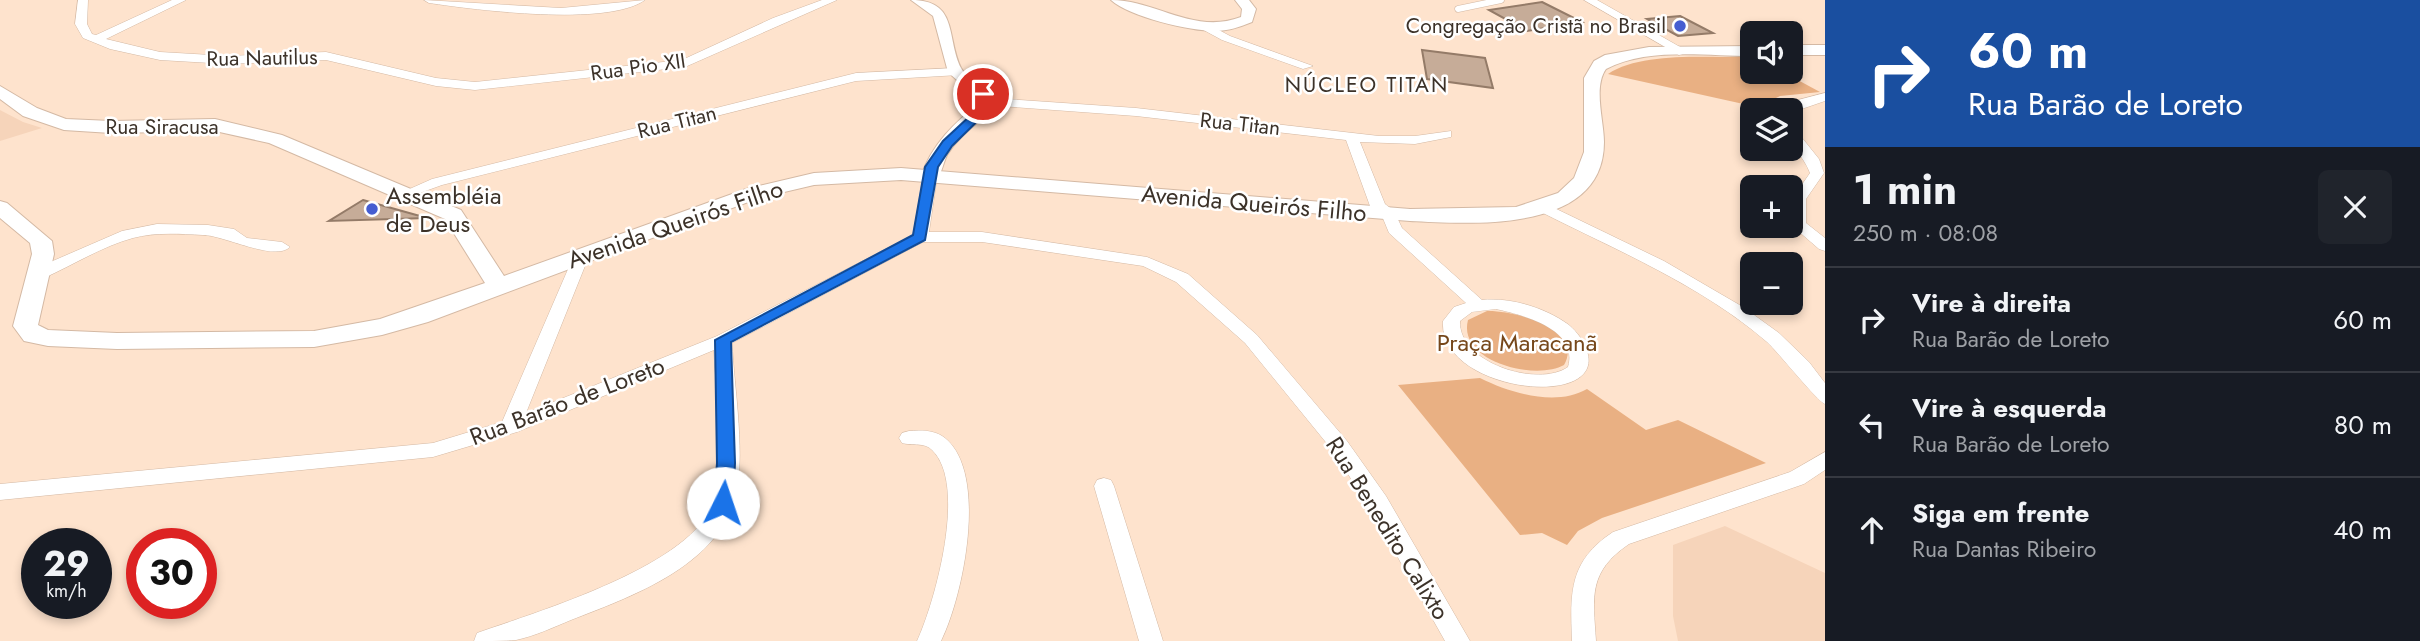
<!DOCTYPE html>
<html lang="pt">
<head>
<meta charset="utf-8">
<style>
	:root { --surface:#171b24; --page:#20242c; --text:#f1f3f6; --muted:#9ea1a6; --line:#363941 }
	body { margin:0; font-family:Jost,sans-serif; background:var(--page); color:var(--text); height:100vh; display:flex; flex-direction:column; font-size:26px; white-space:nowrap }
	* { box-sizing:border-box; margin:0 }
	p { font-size:23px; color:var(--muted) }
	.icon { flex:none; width:38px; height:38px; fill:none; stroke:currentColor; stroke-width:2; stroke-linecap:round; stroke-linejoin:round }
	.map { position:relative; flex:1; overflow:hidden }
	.panel { display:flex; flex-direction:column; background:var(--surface); width:595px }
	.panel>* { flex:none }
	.guide { background:#1a4fa0; color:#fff; overflow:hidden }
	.buttons { position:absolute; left:1740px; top:21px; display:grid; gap:14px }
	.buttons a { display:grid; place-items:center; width:63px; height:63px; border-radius:10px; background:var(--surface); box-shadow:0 4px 10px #0003; font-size:35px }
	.speed { position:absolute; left:21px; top:528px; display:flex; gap:14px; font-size:35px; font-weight:700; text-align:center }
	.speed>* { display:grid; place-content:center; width:91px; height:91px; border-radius:50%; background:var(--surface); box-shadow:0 4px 10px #0003; line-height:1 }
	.speed small { font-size:18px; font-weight:400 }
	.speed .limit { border:10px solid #d22; background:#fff; color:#111 }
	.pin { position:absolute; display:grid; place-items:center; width:60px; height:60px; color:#fff; margin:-30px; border:4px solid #fff; border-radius:50%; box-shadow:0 2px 7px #0007 }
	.me { position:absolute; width:77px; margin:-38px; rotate:4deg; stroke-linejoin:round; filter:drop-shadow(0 0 5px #0008) }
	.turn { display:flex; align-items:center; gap:24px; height:147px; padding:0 28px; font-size:32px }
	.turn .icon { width:91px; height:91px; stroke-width:2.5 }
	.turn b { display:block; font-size:49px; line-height:60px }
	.round { display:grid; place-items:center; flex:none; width:74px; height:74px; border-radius:10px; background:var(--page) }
	.overview { display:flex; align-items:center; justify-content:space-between; height:119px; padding:0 28px }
	h1 { font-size:42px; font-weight:700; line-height:52px }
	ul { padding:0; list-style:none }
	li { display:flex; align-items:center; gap:21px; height:105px; padding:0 28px; border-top:2px solid var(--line) }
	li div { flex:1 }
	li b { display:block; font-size:26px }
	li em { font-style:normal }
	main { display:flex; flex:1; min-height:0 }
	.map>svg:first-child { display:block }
	.built { fill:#f6d4ba }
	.green { fill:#e9b083 }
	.building { fill:#c6ac98; stroke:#947b68; stroke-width:2 }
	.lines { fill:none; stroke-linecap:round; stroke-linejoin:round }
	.service-casing { stroke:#d4b9a4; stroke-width:7 }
	.minor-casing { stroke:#d4b9a4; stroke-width:1 }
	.tertiary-casing { stroke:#d4b9a4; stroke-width:2 }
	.secondary-casing { stroke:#d4b9a4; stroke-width:2 }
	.service { stroke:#fff; stroke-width:6 }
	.minor { fill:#fff; fill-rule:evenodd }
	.tertiary { fill:#fff; fill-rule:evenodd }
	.secondary { fill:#fff; fill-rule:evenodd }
	.route { fill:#1a73e8; stroke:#114b97; stroke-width:2 }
	.poi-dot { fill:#455dd1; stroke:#fff; stroke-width:2.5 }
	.labels { text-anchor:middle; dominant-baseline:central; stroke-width:5; stroke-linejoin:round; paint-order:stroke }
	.far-poi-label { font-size:21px; fill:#3c3229; stroke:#fff; text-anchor:end }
	.far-street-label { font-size:21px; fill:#3c3229; stroke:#fff }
	.far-neighbourhood-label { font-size:21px; letter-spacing:2px; fill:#3c3229; stroke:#fff }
	.poi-label { font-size:24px; fill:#3c3229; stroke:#fff; text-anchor:start }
	.street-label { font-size:24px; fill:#3c3229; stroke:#fff }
	.park-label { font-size:24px; fill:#76471a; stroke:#fff }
</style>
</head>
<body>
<main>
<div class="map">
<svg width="1825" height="641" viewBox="0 0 1825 641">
	<rect width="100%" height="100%" fill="#fee3cd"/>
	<!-- built -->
	<path class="built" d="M0 110 23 122 42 128 0 141Z
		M1725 526 1825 573V641H1678L1673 616V545Z"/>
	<!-- green -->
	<path class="green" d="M1752 57V72H1783L1820 92 1780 96 1770 101 1766 109 1608 74C1642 51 1711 58 1752 57Z
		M1487 311C1512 310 1585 328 1564 365 1536 381 1457 362 1468 320Z
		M1480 378C1510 393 1556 407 1587 389L1646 430 1678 420 1766 463 1602 518 1578 531 1567 545 1542 533 1520 535 1398 385Z"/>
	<!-- building -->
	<path class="building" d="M1542 2 1582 22 1527 31 1489 10Z
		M1680 16 1713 33 1678 36 1647 19Z
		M1422 50 1485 58 1493 88 1427 79Z
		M363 200 427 218 329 221Z"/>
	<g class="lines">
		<defs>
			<path id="service" d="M1458 9 1501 0"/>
			<path id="minor" d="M78 0H88L87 24 92 34 96 35 172 0H186L106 39 160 52 228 56 326 52 436 78 475 82 682 60 773 18 822 0H837L685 67 475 90 436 86 326 60 228 64 160 60 110 49 83 38 75 24Z
				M424 0 561 8 645 0C607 27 477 10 429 3Z
				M1584 0H1597L1689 52 1679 55Z
				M1198 23H1206L1230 36 1313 66 1303 69 1222 40 1198 27Z
				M955 68 961 72 959 75 856 81 442 185 403 199 396 195 432 179 856 73Z
				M1825 93V101L1790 113V110H1780L1794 101Z
				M991 98 1136 108 1379 136H1415L1451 131V137L1415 144 1360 142 1385 204 1394 211 1402 228 1482 300C1511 297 1546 308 1569 325 1577 332 1584 341 1587 351 1607 411 1438 392 1443 321L1454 307 1466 303 1389 233 1382 216 1370 206 1346 140 1136 116 986 105 985 102ZM1496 309C1523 315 1579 329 1568 367 1538 388 1458 363 1460 321L1472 312Z
				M1790 128 1795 129 1819 159 1824 173 1806 199V223L1825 238V251L1819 249 1790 224 1792 199 1810 173C1803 155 1790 147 1790 128Z
				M930 173 937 177 929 232H982L1147 257 1188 274 1257 335 1347 441 1386 496 1470 641H1445L1370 508 1333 451 1245 343 1176 282 1143 266 982 242H923L732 343C734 387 747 461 734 502 713 568 630 597 571 620 554 627 535 636 516 640 504 641 487 641 474 641L477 633C536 612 696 565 714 500 726 453 716 398 714 350L517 432 433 457 0 500V484L433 443 502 422 575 253H587L589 256 526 413 717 336 913 235 923 177Z
				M1544 203 1664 261 1743 307 1779 333 1809 362 1825 383V404C1817 401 1779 353 1767 342 1701 285 1616 250 1539 211L1536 208 1539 205Z
				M157 224 208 225 234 229 247 238 282 242 290 247C275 262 223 235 203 235 180 234 156 232 133 238 103 246 73 265 44 278H32L30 274 32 270 122 231Z
				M909 431C921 430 935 430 945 438 989 474 963 597 941 641H917C935 602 968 484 932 450 925 442 912 446 902 443L899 438 902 433Z
				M1825 452V470L1804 484 1629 544C1588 572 1593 596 1596 641H1572C1570 592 1569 561 1613 532L1790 472Z
				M1104 478 1111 480 1114 486 1163 641H1139L1094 486 1097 480Z"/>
			<path id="tertiary" d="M911 0C959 0 946 38 961 68 968 82 989 90 999 102 983 121 960 133 947 155 942 165 942 179 930 182L921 177C931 145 955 122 981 102L948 72 933 16Z
				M1111 0C1156 0 1194 35 1241 17L1242 9 1235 0H1249L1256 9 1252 22C1240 27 1228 31 1215 31 1190 31 1130 17 1111 0Z"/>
			<path id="secondary" d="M1790 45H1825V55H1790Z
				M1752 46V56C1707 56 1647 47 1606 69 1593 87 1604 121 1604 142 1604 234 1471 224 1410 221L901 180 814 185 759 198 428 322 382 335 314 347 117 349 48 346 24 341 13 326 32 254 30 243 0 218V201L7 203 52 241 54 254 38 325 48 330 117 333 314 331 380 319 485 283 445 219 269 143 215 131 111 133 64 130 23 116 0 99V86L37 108 66 119 111 121 215 119 282 135 461 210 504 276 746 189 814 173 901 168 1410 209 1516 207 1558 193 1574 178 1584 152V78L1594 61 1605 55 1649 47Z"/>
		</defs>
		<!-- service casing -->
		<use href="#service" class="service-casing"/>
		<!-- minor casing -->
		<use href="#minor" class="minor-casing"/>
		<!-- tertiary casing -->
		<use href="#tertiary" class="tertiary-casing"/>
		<!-- secondary casing -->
		<use href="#secondary" class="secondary-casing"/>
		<!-- service -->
		<use href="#service" class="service"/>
		<!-- minor -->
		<use href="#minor" class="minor"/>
		<!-- tertiary -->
		<use href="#tertiary" class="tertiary"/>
		<!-- secondary -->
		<use href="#secondary" class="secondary"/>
	</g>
	<!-- route -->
	<path class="route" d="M979 91H987L997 102 952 146 938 167 925 240 731 342 735 463 733 503 730 508H717L714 503 717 463 715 340 913 235 925 167 943 141 985 102 977 94Z"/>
	<!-- markers -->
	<g class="poi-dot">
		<circle cx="1680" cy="26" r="7"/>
		<circle cx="372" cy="209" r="7"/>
	</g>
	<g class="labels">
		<!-- far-poi labels -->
		<g class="far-poi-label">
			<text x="1666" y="26">Congregação Cristã no Brasil</text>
		</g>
		<!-- far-street labels -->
		<g class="far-street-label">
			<text transform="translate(262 58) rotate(-1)">Rua Nautilus</text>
			<text transform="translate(638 67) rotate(-8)">Rua Pio XII</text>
			<text transform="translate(677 122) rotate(-14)">Rua Titan</text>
			<text transform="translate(1240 124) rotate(6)">Rua Titan</text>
			<text x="162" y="127">Rua Siracusa</text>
		</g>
		<!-- far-neighbourhood labels -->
		<g class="far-neighbourhood-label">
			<text x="1367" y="85">NÚCLEO TITAN</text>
		</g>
		<!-- poi labels -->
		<g class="poi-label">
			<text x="386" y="195">Assembléia<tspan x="386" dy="28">de Deus</tspan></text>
		</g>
		<!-- street labels -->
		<g class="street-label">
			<text transform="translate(1254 203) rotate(5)">Avenida Queirós Filho</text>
			<text transform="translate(675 224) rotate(-19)">Avenida Queirós Filho</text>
			<text transform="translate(567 401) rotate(-21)">Rua Barão de Loreto</text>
			<text transform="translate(1388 528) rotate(58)">Rua Benedito Calixto</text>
		</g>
		<!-- park labels -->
		<g class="park-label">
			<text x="1517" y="342">Praça Maracanã</text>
		</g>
	</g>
</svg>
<div class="buttons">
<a><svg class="icon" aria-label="sound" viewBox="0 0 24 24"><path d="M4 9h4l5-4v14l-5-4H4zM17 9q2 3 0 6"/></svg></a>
<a><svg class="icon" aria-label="layers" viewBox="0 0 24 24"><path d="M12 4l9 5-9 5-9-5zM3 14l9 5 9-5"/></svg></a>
<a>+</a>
<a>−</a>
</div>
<div class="speed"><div>29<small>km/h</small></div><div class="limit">30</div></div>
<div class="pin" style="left:983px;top:94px;background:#d93025"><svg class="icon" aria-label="arrive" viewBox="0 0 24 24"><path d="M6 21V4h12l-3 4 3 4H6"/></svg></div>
<svg class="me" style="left:723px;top:503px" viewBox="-20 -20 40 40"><circle r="19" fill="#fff"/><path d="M0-13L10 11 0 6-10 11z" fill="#1a73e8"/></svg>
</div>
<section class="panel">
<div class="guide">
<div class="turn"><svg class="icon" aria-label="right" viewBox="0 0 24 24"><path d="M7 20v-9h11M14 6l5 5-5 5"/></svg><div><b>60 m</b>Rua Barão de Loreto</div></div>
</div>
<div class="overview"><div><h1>1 min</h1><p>250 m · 08:08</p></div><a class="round"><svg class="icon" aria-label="close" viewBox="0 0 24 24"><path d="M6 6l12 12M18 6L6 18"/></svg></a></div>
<ul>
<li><svg class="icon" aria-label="right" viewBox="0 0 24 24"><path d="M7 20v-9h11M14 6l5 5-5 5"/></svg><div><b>Vire à direita</b><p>Rua Barão de Loreto</p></div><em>60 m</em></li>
<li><svg class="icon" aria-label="left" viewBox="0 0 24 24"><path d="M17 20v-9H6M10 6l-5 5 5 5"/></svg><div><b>Vire à esquerda</b><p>Rua Barão de Loreto</p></div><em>80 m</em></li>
<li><svg class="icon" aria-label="ahead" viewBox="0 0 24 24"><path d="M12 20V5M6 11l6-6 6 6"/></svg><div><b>Siga em frente</b><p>Rua Dantas Ribeiro</p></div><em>40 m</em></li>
</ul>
</section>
</main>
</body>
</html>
